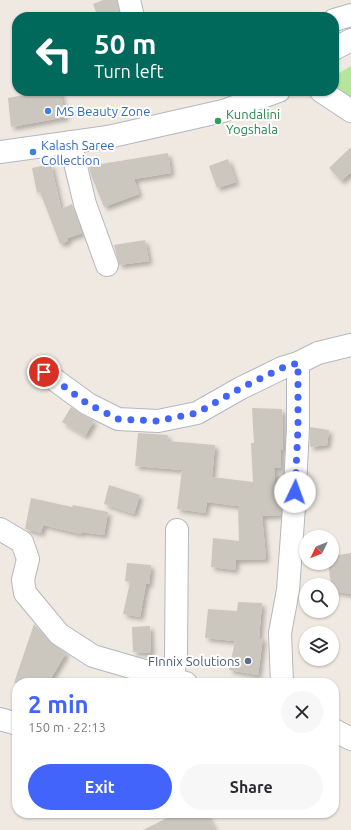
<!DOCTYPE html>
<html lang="en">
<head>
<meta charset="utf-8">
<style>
	:root { --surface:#fff; --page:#f7f7f7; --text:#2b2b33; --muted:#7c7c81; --accent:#4264fb }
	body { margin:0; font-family:Ubuntu,sans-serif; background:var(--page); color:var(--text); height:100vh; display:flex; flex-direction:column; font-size:15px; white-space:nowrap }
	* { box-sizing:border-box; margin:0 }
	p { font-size:13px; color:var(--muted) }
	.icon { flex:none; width:22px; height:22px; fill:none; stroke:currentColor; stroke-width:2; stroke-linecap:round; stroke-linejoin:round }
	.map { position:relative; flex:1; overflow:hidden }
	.side { position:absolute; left:12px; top:678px; width:327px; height:140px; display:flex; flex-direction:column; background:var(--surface); border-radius:16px; box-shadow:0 1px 3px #0004 }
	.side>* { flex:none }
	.banner { position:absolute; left:12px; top:12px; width:327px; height:84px; border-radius:16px; box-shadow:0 1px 3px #0004; background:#00695c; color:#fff; overflow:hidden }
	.needle { width:26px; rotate:227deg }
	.buttons { position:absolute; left:299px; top:530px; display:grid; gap:8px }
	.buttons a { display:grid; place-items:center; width:40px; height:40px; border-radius:50%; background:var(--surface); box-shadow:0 1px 3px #0004; font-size:20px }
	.pin { position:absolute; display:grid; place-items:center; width:34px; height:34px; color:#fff; margin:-17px; border:2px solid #fff; border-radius:50%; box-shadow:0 1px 4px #0007 }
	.me { position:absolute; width:44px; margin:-22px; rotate:3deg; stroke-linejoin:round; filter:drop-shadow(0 0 3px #0008) }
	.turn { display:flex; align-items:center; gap:14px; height:84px; padding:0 16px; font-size:18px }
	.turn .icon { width:52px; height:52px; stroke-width:2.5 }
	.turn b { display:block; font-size:28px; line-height:34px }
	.round { display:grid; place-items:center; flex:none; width:42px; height:42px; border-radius:21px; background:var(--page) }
	.overview { display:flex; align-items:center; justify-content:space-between; height:68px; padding:0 16px }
	h1 { font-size:24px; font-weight:700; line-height:30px; color:var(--accent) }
	.action { display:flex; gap:8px; margin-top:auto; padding:8px 16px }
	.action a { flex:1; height:46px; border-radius:24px; background:var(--accent); color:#fff; font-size:16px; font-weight:700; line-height:46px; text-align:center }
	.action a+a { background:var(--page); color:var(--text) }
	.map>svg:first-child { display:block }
	.green { fill:#b6e59e }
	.building { fill:#cbc7bf; filter:url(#shadow) }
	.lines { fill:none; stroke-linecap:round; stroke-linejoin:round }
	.minor-casing { stroke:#b4b7c1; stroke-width:24 }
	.minor { stroke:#fff; stroke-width:22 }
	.route { stroke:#4264fb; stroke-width:7; stroke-dasharray:0 12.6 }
	.shop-dot { fill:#3f7fe0; stroke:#fff; stroke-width:1.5 }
	.leisure-dot { fill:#2e9e5b; stroke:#fff; stroke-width:1.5 }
	.service-dot { fill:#5c6f8a; stroke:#fff; stroke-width:1.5 }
	.labels { text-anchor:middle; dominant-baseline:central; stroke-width:4; stroke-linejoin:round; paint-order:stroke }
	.shop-label { font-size:13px; fill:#366cbe; stroke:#fff; text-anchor:start }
	.leisure-label { font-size:13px; fill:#27864d; stroke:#fff; text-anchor:start }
	.service-label { font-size:13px; fill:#4e5e75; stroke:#fff; text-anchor:end }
</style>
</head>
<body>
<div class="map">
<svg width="351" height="830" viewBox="0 0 351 830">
	<defs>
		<filter id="shadow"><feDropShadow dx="3.5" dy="3.5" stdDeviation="2" flood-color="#0004"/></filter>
	</defs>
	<rect width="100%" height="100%" fill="#efe9e1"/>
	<!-- green -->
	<path class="green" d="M351 66V98L334 85V76Z"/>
	<!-- building -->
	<path class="building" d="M103 0H117L120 17H98L93 4Z
		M45 91H60L66 117 11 127 8 98Z
		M351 147V172L341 181 329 168Z
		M168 153 171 173 134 179 139 194 104 207 91 175 89 166Z
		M228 159 236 182 217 188 209 166Z
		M51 164 61 209 72 204 82 233 68 238V241L60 244 40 192 37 193 32 168Z
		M145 240 149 261 119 265 114 245Z
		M71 407 81 414 94 421 85 436 62 422Z
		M252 408 282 409 283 450H281V468H274L275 497 282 498 281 515 262 516 266 559 236 560 235 570 211 567 213 538 239 541 238 506 207 502 205 513 177 509 182 470 135 466 138 433 168 435 167 441 215 445 212 477 253 482 251 443H254Z
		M310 427 329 430 327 445 310 447Z
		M109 485 140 495 134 514 104 504Z
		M31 498 72 507 73 505 108 512 104 535 82 532 81 534 43 525 41 533 25 529Z
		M351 553V594L332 591 328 563H332V556Z
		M127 563 151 565 149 584H146L140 617 123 614 130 582 125 581Z
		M238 602 262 603 259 638H263L258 675 229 670 235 641 205 638 208 609 237 611Z
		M34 624 50 642 66 653 48 683H14Z
		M150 626 151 653 133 652 132 627Z
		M177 813H206L215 830H143Z"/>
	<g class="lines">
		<defs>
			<path id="minor" d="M129 0 133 17
				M334 20 351 15
				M334 49 351 40
				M321 91 351 111
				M70 142 85 204 107 265
				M0 152 108 137 223 111 279 91
				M44 372 88 404 118 419 158 421 197 413 241 388 282 368 298 363 318 353 351 345
				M0 529 22 542 28 559 23 580 25 593 59 634 93 656 186 683
				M172 678 176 659 177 530
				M282 683 280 633 288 590 294 507 298 428V363
				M0 719 17 724
				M334 730 351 739"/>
		</defs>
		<!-- minor casing -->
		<use href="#minor" class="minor-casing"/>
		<!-- minor -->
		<use href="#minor" class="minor"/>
	</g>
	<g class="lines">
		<!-- route -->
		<path class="route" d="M44 372 88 404 118 419 158 421 197 413 241 388 282 368 298 363V428L295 492"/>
	</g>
	<!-- markers -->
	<g class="shop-dot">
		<circle cx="48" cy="111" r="4"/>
		<circle cx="33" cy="152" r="4"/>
	</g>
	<circle class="leisure-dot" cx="218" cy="121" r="4"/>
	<circle class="service-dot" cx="248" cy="661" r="4"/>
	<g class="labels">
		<!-- shop labels -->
		<g class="shop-label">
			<text x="56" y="111">MS Beauty Zone</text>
			<text x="41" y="145">Kalash Saree<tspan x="41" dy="15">Collection</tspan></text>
		</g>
		<!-- leisure labels -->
		<g class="leisure-label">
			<text x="226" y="114">Kundalini<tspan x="226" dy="15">Yogshala</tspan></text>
		</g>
		<!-- service labels -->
		<g class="service-label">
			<text x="240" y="661">FInnix Solutions</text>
		</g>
	</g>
</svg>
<div class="buttons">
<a><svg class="needle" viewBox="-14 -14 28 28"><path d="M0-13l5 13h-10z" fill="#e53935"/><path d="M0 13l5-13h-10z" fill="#7c7c81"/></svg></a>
<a><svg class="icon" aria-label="search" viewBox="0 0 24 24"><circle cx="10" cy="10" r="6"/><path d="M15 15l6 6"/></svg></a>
<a><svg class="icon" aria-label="layers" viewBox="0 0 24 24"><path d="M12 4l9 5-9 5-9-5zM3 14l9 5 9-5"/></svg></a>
</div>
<div class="pin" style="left:44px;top:372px;background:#d93025"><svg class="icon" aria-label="arrive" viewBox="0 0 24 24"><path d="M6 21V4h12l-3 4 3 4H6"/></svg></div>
<svg class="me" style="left:295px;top:492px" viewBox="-20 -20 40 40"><circle r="19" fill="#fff"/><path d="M0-13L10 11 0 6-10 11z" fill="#4264fb"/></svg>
<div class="banner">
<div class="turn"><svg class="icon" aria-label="left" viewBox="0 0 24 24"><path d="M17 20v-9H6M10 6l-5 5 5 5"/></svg><div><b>50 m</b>Turn left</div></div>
</div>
<section class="side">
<div class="overview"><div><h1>2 min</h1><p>150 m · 22:13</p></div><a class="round"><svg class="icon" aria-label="close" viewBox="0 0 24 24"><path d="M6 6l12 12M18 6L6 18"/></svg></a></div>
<div class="action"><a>Exit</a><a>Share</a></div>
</section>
</div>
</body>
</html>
